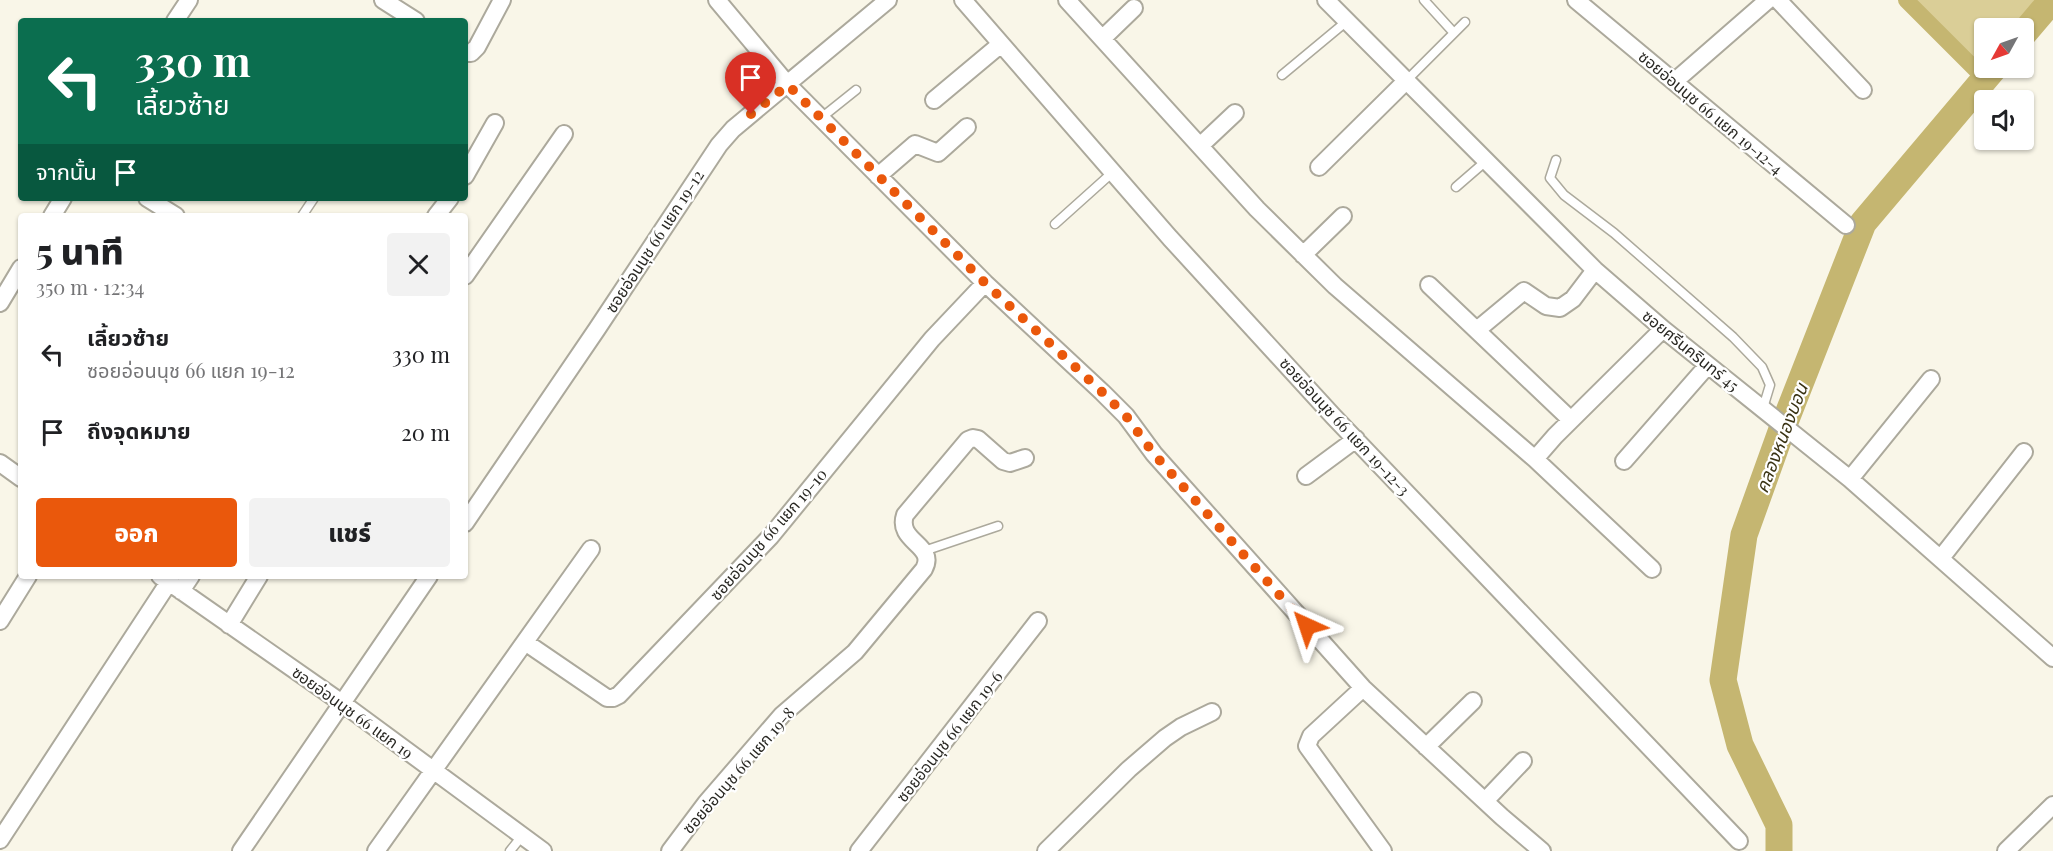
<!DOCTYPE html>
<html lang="th">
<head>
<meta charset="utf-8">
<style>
	:root { --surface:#fff; --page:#f2f2f2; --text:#202124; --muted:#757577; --accent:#ea580c }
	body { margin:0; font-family:"Playfair Display","Noto Sans Thai",serif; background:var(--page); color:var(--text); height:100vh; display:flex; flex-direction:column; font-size:22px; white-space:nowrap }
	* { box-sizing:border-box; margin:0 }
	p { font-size:20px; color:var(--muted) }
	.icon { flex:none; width:33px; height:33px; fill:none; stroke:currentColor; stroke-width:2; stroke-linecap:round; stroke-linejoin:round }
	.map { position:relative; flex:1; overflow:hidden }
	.panel { position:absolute; left:18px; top:213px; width:450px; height:366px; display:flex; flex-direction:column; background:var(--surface); border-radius:6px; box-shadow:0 2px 4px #0004 }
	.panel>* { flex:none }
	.hud { position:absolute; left:18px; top:18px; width:450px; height:183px; border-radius:6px; box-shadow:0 2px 4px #0004; background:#0b6e4f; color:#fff; overflow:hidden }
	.needle { width:39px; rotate:230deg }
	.fabs { position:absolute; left:1974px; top:18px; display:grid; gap:12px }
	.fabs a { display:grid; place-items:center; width:60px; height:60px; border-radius:6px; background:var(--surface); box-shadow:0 2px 4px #0004; font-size:30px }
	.pin { position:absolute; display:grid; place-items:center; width:51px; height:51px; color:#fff; margin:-62px -26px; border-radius:50% 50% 50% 0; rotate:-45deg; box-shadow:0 0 6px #0007 }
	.pin .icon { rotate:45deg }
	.me { position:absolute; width:66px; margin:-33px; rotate:318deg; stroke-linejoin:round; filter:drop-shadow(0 0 4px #0008) }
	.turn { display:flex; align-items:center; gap:21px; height:126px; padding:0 18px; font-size:27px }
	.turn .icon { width:78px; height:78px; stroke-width:2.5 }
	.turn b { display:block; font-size:42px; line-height:51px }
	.then { display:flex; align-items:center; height:57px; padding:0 18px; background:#0003; gap:12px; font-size:22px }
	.round { display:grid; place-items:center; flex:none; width:63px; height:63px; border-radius:6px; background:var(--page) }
	.head { display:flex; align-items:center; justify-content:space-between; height:102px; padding:0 18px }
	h1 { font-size:36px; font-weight:800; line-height:45px }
	.cta { display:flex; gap:12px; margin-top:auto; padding:12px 18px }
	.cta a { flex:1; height:69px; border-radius:6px; background:var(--accent); color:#fff; font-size:24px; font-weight:800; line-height:69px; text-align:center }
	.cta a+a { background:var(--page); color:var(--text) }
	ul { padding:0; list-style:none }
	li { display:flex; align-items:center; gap:18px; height:78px; padding:0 18px }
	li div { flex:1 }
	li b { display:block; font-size:22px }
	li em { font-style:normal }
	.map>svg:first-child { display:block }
	.green { fill:#dace97 }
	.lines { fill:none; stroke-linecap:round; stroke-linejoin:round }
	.canal { stroke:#c5b671; stroke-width:16 }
	.river { stroke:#c5b671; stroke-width:27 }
	.lane-casing { stroke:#aca99c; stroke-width:11 }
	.street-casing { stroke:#aca99c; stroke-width:20 }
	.lane { stroke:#fff; stroke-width:8 }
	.street { stroke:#fff; stroke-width:16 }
	.route { stroke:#ea580c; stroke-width:10; stroke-dasharray:0 18 }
	.labels { text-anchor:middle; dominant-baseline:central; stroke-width:4.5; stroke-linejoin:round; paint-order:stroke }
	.street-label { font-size:16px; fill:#2a2924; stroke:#fff }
	.water-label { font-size:18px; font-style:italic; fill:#393213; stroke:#fff }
</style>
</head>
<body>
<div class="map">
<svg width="2053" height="851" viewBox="0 0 2053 851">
	<rect width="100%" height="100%" fill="#f9f6e8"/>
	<!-- green -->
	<path class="green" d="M1906 0H2052L2024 33V28H1984V68H1994L1984 78Z"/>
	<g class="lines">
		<!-- canal -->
		<path class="canal" d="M1906 0 1984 78"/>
		<!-- river -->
		<path class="river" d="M2024 33 2052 0
			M1779 851V825L1740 745 1723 680 1744 535 1781 432 1863 223 1994 68"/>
		<defs>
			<path id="lane" d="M1424 0 1454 33
				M1282 75 1347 21
				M1405 82 1465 22
				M821 118 856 90
				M1556 160 1550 178 1564 195 1614 233 1733 337 1762 367 1770 385 1763 408
				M1456 187 1486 161
				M302 216 314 198
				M1055 224 1113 172
				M924 551 998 526
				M510 851 522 836"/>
			<path id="street" d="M383 0 416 21
				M717 0 788 85 985 283 1102 392 1126 416 1154 454 1363 688 1311 736 1307 746 1383 851
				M963 0 1170 238 1333 416 1739 841
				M1067 0 1257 209 1335 286 1535 459 1652 569
				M1326 0 1595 270 1663 329 1850 479 2053 658
				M1576 0 1846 225
				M1778 0 1863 90
				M175 21 189 0
				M1103 38 1134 8
				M465 53H471L477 47 502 0
				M1675 81 1768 0
				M934 100 1001 44
				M1201 145 1235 113
				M1319 167 1405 82
				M465 176 495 123
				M878 176 915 144 938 153 967 127
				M147 198 176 216
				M52 216 63 198
				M436 216 450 198
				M1303 255 1343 216
				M465 276 564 134
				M1429 285 1571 420
				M0 303 21 268
				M1477 330 1524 291 1546 306 1560 308 1573 299 1595 270
				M1535 459 1555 436 1663 329
				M1624 461 1708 365
				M0 463 21 478
				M1306 476 1356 439
				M1850 479 1931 379
				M465 523 597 329 719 145 733 129 888 0
				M1941 558 2024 452
				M160 576 342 703 543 851
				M181 591 191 576
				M0 621 28 576
				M229 625 259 576
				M525 642 607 698H613L619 695 771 536 932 339 985 283
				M1363 688 1502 817 1542 851
				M1426 747 1473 701
				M1485 801 1523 761
				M0 840 169 582
				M241 851 429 576
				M376 851 591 549
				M670 851 706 803 782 715 855 652 924 569C937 545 896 542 905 515L968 440 973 438 978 439 1003 461 1010 463 1025 458
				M859 851 1038 621
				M1046 851 1129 769 1165 738 1181 727 1212 712
				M2006 851 2053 805"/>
		</defs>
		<!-- lane casing -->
		<use href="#lane" class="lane-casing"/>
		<!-- street casing -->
		<use href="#street" class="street-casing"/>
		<!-- lane -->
		<use href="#lane" class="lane"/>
		<!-- street -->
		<use href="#street" class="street"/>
	</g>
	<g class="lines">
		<!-- route -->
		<path class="route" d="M751 114 788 85 985 283 1102 392 1126 416 1154 454 1307 626"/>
	</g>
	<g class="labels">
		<!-- street labels -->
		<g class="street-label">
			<text transform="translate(1711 112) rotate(40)">ซอยอ่อนนุช 66 แยก 19-12-4</text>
			<text transform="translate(654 241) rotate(-57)">ซอยอ่อนนุช 66 แยก 19-12</text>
			<text transform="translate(1691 350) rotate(39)">ซอยศรีนครินทร์ 45</text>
			<text transform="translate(1345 426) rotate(47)">ซอยอ่อนนุช 66 แยก 19-12-3</text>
			<text transform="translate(768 534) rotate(-49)">ซอยอ่อนนุช 66 แยก 19-10</text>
			<text transform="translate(353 712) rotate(36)">ซอยอ่อนนุช 66 แยก 19</text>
			<text transform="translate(949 736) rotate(-52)">ซอยอ่อนนุช 66 แยก 19-6</text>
			<text transform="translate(738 770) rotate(-49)">ซอยอ่อนนุช 66 แยก 19-8</text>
		</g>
		<!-- water labels -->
		<g class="water-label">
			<text transform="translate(1781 438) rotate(-69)">คลองหนองบอน</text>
		</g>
	</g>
</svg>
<div class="fabs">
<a><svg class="needle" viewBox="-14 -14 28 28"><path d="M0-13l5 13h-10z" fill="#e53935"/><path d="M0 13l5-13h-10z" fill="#757577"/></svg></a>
<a><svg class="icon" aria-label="sound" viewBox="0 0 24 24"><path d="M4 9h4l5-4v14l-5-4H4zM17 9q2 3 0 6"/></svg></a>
</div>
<div class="pin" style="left:751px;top:114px;background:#d93025"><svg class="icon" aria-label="arrive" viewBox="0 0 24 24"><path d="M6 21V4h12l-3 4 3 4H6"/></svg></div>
<svg class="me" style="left:1307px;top:626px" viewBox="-20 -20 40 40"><path d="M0-17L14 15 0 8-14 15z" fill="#ea580c" stroke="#fff" stroke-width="4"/></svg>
<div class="hud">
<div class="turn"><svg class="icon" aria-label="left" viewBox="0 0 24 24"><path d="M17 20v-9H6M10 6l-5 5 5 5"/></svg><div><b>330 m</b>เลี้ยวซ้าย</div></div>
<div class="then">จากนั้น<svg class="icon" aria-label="arrive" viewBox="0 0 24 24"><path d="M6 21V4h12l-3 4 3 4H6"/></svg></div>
</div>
<section class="panel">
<div class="head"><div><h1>5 นาที</h1><p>350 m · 12:34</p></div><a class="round"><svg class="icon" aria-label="close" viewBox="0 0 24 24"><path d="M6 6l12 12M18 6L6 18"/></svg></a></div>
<ul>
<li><svg class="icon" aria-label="left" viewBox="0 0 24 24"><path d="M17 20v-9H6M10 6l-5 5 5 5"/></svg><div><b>เลี้ยวซ้าย</b><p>ซอยอ่อนนุช 66 แยก 19-12</p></div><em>330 m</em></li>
<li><svg class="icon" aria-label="arrive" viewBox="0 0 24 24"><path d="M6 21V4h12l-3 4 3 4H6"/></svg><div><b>ถึงจุดหมาย</b></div><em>20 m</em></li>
</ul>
<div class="cta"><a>ออก</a><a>แชร์</a></div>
</section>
</div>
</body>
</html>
